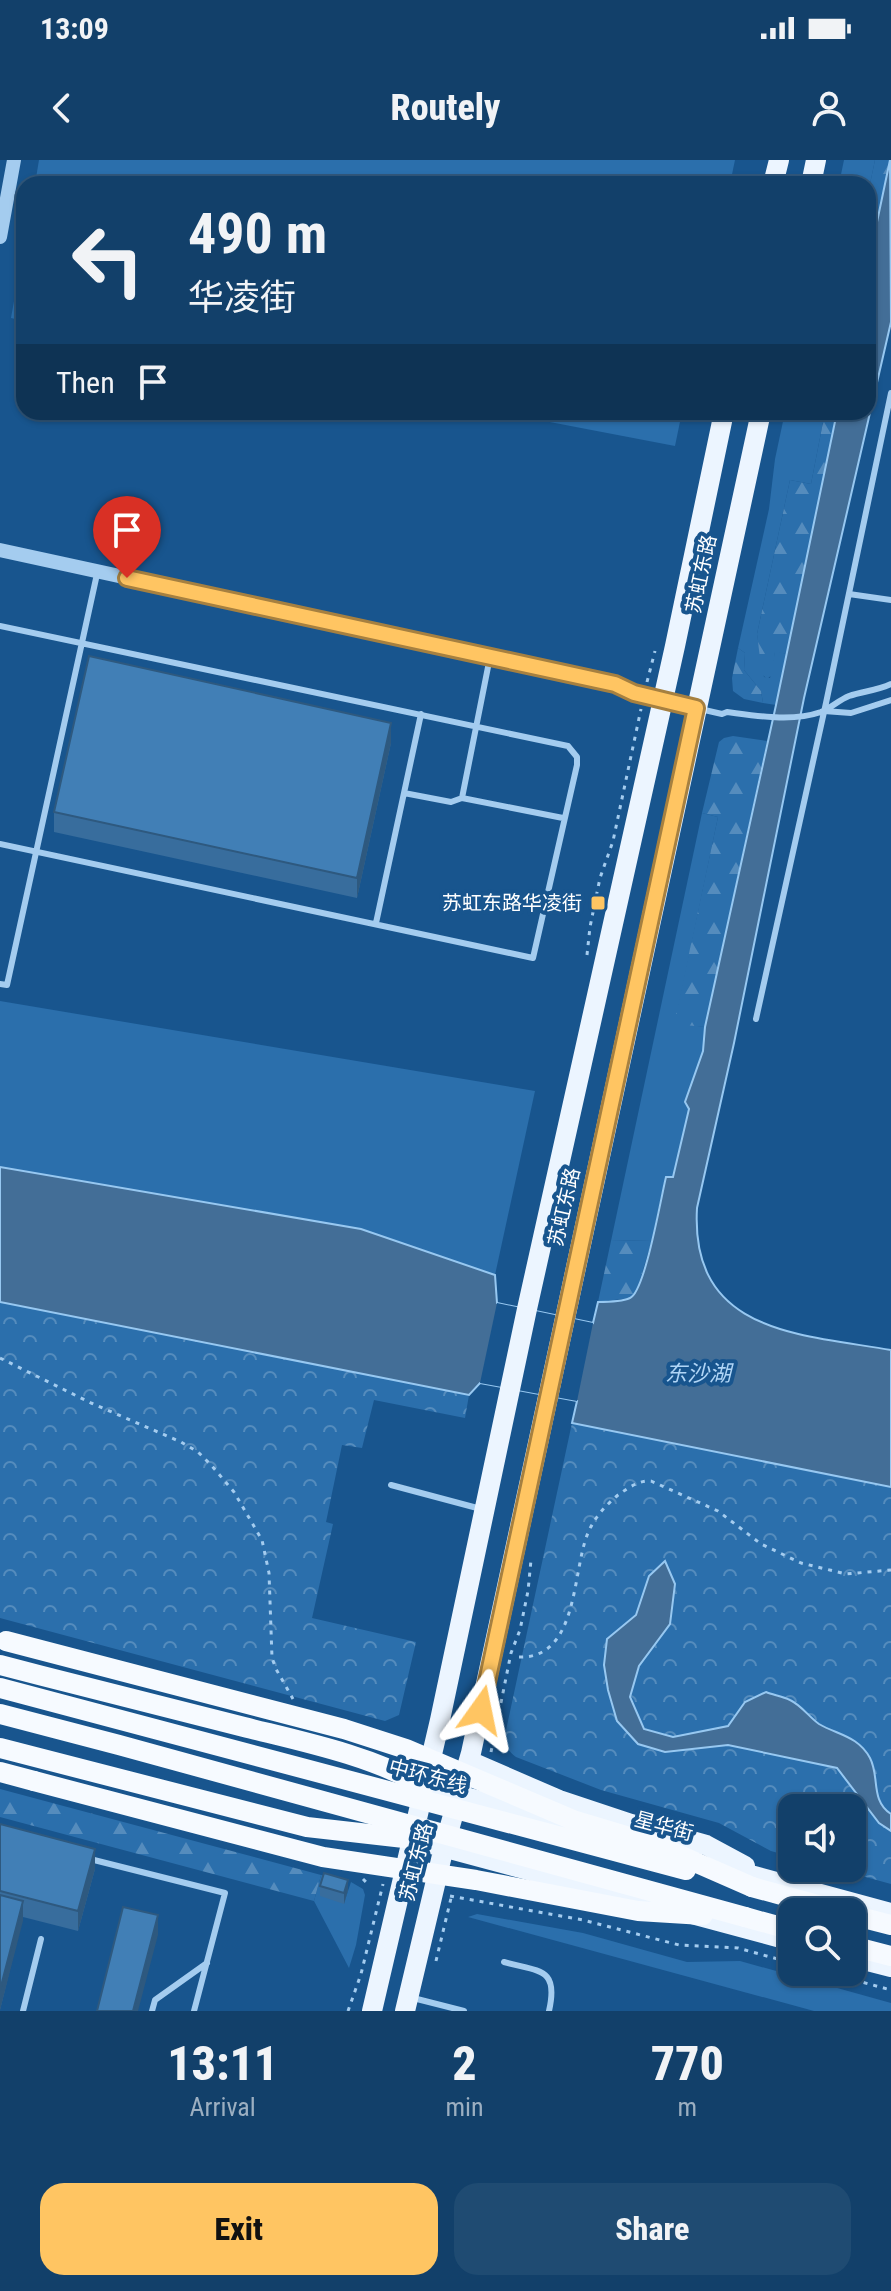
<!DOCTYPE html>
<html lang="en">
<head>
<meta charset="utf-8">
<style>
	:root { --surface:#12406a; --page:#1f4b72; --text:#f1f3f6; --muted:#9cafc1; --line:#31597e; --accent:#ffc562 }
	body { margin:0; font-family:"Roboto Condensed","Noto Sans SC",sans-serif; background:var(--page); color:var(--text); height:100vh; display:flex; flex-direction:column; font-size:30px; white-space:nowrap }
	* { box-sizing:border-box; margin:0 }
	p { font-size:26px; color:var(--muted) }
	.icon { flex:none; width:44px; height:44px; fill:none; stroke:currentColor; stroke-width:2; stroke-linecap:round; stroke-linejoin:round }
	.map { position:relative; height:1851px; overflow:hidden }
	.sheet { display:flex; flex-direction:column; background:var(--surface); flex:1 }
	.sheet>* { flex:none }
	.top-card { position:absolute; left:16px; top:16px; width:860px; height:244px; border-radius:24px; box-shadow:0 2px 6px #0004,0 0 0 2px var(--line); background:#12406a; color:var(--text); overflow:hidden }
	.buttons { position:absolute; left:778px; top:1634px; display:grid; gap:16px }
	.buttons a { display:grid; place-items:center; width:88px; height:88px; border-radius:16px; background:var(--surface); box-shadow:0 2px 6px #0004,0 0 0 2px var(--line); font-size:40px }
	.pin { position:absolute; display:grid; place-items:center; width:68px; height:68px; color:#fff; margin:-82px -34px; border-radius:50% 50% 50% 0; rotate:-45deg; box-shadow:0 0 8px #0007 }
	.pin .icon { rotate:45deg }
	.me { position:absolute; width:88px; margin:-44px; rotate:12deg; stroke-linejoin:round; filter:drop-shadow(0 0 6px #0008) }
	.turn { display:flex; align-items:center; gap:28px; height:168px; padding:0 40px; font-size:36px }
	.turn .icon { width:104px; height:104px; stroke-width:2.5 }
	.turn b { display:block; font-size:56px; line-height:68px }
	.then { display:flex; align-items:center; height:76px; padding:0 40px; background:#0003; gap:16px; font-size:30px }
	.eta { display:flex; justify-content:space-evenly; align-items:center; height:136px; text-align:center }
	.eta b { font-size:48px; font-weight:800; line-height:56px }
	.primary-button { display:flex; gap:16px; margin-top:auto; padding:16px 40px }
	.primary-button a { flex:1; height:92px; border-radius:24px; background:var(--accent); color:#111; font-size:32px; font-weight:800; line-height:92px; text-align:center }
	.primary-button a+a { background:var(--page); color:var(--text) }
	.status { display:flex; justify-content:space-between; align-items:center; height:56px; padding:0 40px; background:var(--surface); direction:ltr }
	.status svg { height:22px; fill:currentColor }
	header { display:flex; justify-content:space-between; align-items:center; height:104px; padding:0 40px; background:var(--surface); font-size:36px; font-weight:800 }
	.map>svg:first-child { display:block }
	.grass { fill:#2b6fac }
	.forest { fill:url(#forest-firs) }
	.park { fill:url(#park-crowns) }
	.water { fill:#436e97; stroke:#97c8f1; stroke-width:2 }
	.pier { fill:#18558e }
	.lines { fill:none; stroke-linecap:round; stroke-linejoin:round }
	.path { stroke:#a4ccef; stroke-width:3; stroke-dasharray:4 6; stroke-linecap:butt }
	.service { stroke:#a4ccef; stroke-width:6 }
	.tertiary { stroke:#a4ccef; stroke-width:14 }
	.primary { stroke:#ecf5ff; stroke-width:20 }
	.trunk { stroke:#f6faff; stroke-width:20 }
	.trunk-bridge { stroke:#f6faff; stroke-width:20 }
	.wall { fill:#386d9d }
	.shaded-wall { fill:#2e597f }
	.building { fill:#417fb6; stroke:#2e597f; stroke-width:2 }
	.route-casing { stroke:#a68040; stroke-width:20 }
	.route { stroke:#ffc562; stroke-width:14 }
	.poi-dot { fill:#ffc562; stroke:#18558e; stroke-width:3 }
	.labels { text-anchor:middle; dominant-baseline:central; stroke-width:8; stroke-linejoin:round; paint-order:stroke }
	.street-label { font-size:20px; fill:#fff; stroke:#18558e }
	.poi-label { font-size:20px; fill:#fff; stroke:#18558e; text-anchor:end }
	.water-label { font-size:22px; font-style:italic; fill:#b0d5f6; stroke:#18558e }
</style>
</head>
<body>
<div class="status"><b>13:09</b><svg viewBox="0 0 49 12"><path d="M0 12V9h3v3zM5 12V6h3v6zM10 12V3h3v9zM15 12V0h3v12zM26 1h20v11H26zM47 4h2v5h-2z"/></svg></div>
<header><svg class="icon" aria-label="back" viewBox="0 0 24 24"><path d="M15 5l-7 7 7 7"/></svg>Routely<svg class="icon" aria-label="person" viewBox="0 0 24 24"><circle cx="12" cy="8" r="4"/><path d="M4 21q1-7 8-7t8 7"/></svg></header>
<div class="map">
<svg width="891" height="1851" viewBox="0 0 891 1851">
	<defs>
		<pattern id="forest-firs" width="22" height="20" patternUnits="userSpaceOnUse" patternTransform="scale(2)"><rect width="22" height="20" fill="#2b6fac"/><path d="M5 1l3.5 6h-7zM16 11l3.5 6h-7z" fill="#558cbd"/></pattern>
		<pattern id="park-crowns" width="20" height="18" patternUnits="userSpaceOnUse" patternTransform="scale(2)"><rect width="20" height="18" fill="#2b6fac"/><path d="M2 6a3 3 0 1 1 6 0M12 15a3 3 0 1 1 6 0" fill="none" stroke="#558cbd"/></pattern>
	</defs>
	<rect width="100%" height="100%" fill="#18558e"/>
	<!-- grass -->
	<path class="grass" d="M39 0H735L730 24H35Z
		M844 0H875L870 24 857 22 856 24H839Z
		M24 85V161L11 158Z
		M498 252H682L675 286Z
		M785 252H825L811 324 790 320 757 474 764 517 770 518 775 491 787 494 776 545 763 543 761 531 744 510 745 493 738 488 769 349 775 299Z
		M702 653 718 657 675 863 705 867 703 891 685 942 689 949 673 1018H665L652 1080 611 1081Z
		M0 841 535 931 495 1115 361 1069 0 1007Z
		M321 1715 326 1716 344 1743 351 1722 363 1729 365 1735 356 1785 349 1808 314 1741Z
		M477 1754 583 1773 687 1802 740 1801 891 1843V1851H814L468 1757Z"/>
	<!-- forest -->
	<path class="forest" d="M875 0H890L868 105V24H856V22L870 24Z
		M825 252H837L787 494 775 492 772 515 767 519 762 514 757 474 790 320 811 324Z
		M738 488 745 493 744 510 761 531 763 543 744 539 733 531 732 518Z
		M733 576 767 581 705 867 674 864 718 657 702 653 719 582 724 578Z
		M652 1080 636 1133 630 1138 598 1142 611 1081Z
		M0 1629 321 1715 314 1741 0 1657Z"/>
	<!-- park -->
	<path class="park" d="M0 1142 469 1235 465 1258 374 1240 362 1288 342 1285 326 1362 333 1364 312 1458 416 1482 399 1555 385 1561 0 1458Z
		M572 1263 891 1327V1724L833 1708H852V1648H792V1697L771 1691 719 1663 601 1630 516 1597C508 1591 505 1585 505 1575Z"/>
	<!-- water -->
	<path class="water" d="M890 0 891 162 804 538 734 883 697 1048C690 1173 798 1174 891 1190V1327L572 1263 577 1241 480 1223 469 1235 0 1142V1007L361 1069 495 1115 497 1143 593 1163 598 1142C607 1142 621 1142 630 1138 645 1132 661 1037 666 1017H673L689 949 685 942 703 891 705 867 776 545 837 252H868V105Z
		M665 1401 675 1424 670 1464 639 1506 630 1537 644 1569 673 1577 728 1566 745 1542 766 1532C773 1535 782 1536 790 1540 801 1545 809 1557 819 1564 838 1575 858 1576 870 1598 880 1617 870 1640 891 1654V1671L879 1663 837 1608 728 1585 665 1592 638 1584 617 1561 608 1530 604 1505 607 1479 636 1455 649 1416Z"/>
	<!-- pier -->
	<path class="pier" d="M497 1143 593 1163 577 1241 480 1223Z"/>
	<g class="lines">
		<!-- path -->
		<path class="path" d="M647 522 655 491
			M587 795 590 767 600 718 613 681 641 549
			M0 1198 91 1243 181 1282 198 1292 212 1306 234 1332 262 1380 269 1413 272 1498 276 1509 293 1539
			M519 1497C579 1499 572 1410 588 1373 594 1358 605 1346 618 1335 628 1328 639 1320 651 1321L718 1351 761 1384 801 1403 846 1414 891 1410
			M491 1592 511 1493 520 1470 528 1431 531 1400
			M363 1719 370 1726
			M450 1736 583 1760 679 1785 738 1788 792 1803
			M436 1801 452 1734
			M825 1812 891 1830
			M348 1851 361 1814 383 1724"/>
		<!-- service -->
		<path class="service" d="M849 434 891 440
			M0 466 568 586 577 597V605L533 798 0 684
			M700 549 722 554 727 552C758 556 792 562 821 552 831 548 839 540 849 536 863 531 876 531 891 524
			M824 551 851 553 891 540
			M404 633 451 642 462 638 563 658
			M462 638 490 497
			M376 763 421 554
			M0 824 7 825 97 414
			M756 859 826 543 891 233
			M391 1325 481 1349
			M90 1699 225 1733 194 1851
			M504 1802C539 1812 559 1807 549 1851
			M413 1838 464 1851
			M23 1851 41 1779
			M152 1851 155 1840 207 1803"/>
		<!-- tertiary -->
		<path class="tertiary" d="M0 77 14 0
			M0 390 615 524 634 533 696 548"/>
		<!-- primary -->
		<path class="primary" d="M773 24 779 0
			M811 24 816 0
			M469 1601 559 1640 631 1664 706 1685 745 1706
			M424 1626 567 1664
			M413 1679 792 1781
			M721 1707 891 1753
			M852 1797 891 1807
			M372 1851 440 1560 527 1149 675 486 724 252
			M405 1851 444 1687 471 1593 761 252"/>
		<!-- trunk -->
		<path class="trunk" d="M0 1505C81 1526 162 1546 244 1567 304 1582 369 1595 424 1626
			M0 1588 307 1667 413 1679
			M0 1612 34 1621
			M752 1727 843 1752
			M852 1755 891 1765
			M745 1757 792 1770
			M852 1786 891 1796"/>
		<!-- trunk-bridge -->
		<path class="trunk-bridge" d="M6 1481 344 1569 406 1589 573 1660 656 1685 752 1727
			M0 1528 686 1710
			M0 1554 119 1585 745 1757
			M34 1621 323 1697 476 1720 638 1751 703 1755"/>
	</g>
	<!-- wall -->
	<path class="wall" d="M391 583 357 738 54 672V652Z
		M0 1664 95 1709 78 1771 23 1757 0 1850Z
		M320 1726 348 1730 344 1744 320 1736Z"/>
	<!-- shaded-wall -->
	<path class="shaded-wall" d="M391 563V583L357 738V718Z
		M95 1689V1709L78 1771V1751Z
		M348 1720V1730L344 1744V1733Z
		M23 1741V1761L0 1850V1830Z
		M158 1755V1775L138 1851H133Z"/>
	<!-- building -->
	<path class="building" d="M89 496 391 563 357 718 54 652Z
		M0 1664 95 1689 78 1751 0 1731Z
		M324 1713 348 1720 344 1733 320 1726Z
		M0 1735 23 1741 0 1830Z
		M123 1747 158 1755 133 1851H97Z"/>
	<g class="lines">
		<defs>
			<path id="route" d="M127 418 615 524 634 533 696 548 481 1550"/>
		</defs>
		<!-- route casing -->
		<use href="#route" class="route-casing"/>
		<!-- route -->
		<use href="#route" class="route"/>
	</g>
	<!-- markers -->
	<rect class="poi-dot" x="590" y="735" width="16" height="16" rx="4"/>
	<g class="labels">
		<!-- street labels -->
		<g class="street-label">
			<text transform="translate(701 414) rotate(-78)">苏虹东路</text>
			<text transform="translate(564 1047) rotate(-77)">苏虹东路</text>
			<text transform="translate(428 1616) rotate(15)">中环东线</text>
			<text transform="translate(664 1666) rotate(15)">星华街</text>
			<text transform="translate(416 1702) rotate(-76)">苏虹东路</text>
		</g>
		<!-- poi labels -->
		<g class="poi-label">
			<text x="582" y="743">苏虹东路华凌街</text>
		</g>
		<!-- water labels -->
		<g class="water-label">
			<text x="698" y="1213">东沙湖</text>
		</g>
	</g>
</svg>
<div class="buttons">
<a><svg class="icon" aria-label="sound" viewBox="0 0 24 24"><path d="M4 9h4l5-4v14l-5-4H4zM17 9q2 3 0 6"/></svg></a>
<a><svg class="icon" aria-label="search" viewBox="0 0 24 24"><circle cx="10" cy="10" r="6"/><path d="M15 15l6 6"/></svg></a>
</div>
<div class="pin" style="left:127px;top:418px;background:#d93025"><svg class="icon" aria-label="arrive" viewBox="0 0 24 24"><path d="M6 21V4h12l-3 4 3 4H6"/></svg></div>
<svg class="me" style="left:481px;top:1550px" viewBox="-20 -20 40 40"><path d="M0-17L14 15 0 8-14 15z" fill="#ffc562" stroke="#fff" stroke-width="4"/></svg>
<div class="top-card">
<div class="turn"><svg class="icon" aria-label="left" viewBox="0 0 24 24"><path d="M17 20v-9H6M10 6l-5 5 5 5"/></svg><div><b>490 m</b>华凌街</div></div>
<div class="then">Then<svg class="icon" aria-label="arrive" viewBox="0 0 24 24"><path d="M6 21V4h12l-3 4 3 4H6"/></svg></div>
</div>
</div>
<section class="sheet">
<div class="eta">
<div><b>13:11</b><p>Arrival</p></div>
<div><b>2</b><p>min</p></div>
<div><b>770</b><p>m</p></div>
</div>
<div class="primary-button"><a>Exit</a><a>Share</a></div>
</section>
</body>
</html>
